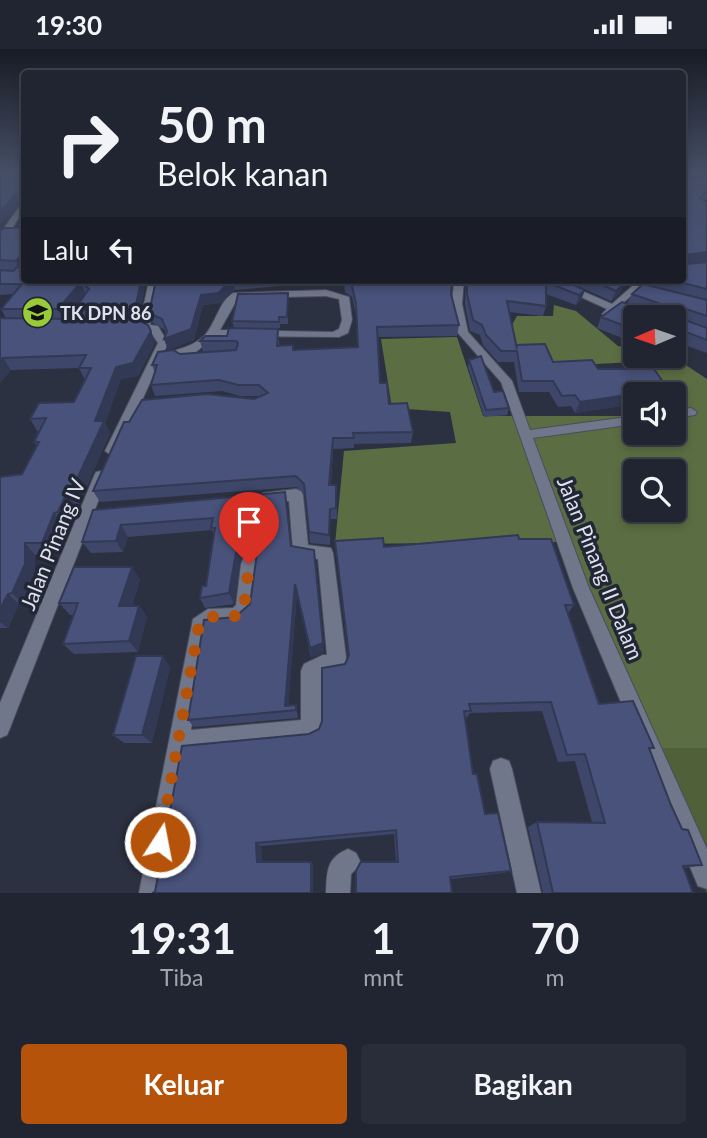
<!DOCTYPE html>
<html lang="id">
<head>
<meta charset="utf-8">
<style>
	:root { --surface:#212531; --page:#292d39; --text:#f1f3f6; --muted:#a2a5ab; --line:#3e424d; --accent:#b45309 }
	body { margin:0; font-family:Lato,sans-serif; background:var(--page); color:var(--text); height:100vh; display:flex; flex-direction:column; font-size:26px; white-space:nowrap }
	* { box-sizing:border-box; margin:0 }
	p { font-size:23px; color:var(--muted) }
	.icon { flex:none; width:38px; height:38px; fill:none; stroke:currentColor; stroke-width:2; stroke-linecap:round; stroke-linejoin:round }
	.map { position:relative; height:844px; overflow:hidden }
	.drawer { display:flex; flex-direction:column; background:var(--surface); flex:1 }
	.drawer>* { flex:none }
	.banner { position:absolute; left:21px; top:21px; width:665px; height:214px; border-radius:7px; box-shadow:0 4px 10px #0003,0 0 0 2px var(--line); background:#212531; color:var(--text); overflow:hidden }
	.needle { width:46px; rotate:268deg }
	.fabs { position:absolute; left:623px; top:256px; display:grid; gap:14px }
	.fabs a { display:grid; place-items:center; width:63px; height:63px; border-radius:7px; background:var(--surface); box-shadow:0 4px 10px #0003,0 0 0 2px var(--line); font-size:35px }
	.pin { position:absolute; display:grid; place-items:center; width:60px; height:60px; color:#fff; margin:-72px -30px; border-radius:50% 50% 50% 0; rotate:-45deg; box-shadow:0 0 7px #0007 }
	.pin .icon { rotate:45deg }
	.me { position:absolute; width:77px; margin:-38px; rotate:11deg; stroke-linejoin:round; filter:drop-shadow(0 0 5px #0008) }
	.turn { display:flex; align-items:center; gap:24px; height:147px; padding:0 21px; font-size:32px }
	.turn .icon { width:91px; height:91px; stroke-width:2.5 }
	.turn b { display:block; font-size:49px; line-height:60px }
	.then { display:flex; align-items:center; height:66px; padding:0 21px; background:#0003; gap:14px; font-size:26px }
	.eta { display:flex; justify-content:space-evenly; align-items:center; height:119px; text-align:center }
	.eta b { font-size:42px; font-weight:700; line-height:49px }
	.cta { display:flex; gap:14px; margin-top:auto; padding:14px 21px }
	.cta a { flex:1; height:80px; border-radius:7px; background:var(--accent); color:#fff; font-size:28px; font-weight:700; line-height:80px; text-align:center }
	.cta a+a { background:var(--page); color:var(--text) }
	.status { display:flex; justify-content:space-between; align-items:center; height:49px; padding:0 35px; background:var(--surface); direction:ltr }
	.status svg { height:19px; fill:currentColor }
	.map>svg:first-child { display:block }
	.green { fill:#506038 }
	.forest { fill:#5b6d42; fill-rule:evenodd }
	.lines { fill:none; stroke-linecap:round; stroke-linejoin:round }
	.minor-casing { stroke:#494d5d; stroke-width:2 }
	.minor { fill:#71778a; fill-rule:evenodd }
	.wall { fill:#3e4769; fill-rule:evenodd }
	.shaded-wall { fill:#323955 }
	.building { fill:#48527a; stroke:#323955; stroke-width:2 }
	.route { stroke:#b45309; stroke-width:12; stroke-dasharray:0 21.6 }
	.labels { text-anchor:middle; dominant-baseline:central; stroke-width:7; stroke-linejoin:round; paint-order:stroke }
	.far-poi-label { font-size:18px; font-weight:bold; fill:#dfe2ed; stroke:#222736; text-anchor:start }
	.street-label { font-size:21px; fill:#dfe2ed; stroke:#222736 }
</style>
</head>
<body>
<div class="status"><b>19:30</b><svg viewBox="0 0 49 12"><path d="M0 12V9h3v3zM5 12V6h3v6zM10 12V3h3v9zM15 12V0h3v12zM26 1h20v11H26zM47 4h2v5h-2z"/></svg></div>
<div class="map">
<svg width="707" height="844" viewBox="0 0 707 844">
	<rect width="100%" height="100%" fill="#2c3141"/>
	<!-- green -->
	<path class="green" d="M707 697V844L650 699Z"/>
	<!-- forest -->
	<path class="forest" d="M554 256 576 262 618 297 635 300V306L672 307 707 330V699H647L558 493 335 495 344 402 456 394 450 363 392 359 381 290 457 288 483 367H626L643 392 688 385 674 364V345H659L635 313 519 319 508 283 517 267H553ZM635 422H674V460H635Z"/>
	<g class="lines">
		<defs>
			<path id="minor" d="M21 155H24V161L3 193H0V185Z
				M149 231H159L150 276 158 277 168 294 119 402 112 407 105 402 158 294 150 282 130 280 125 277 130 274 140 275Z
				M454 231H464L462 255 468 283 512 332 530 381 635 367V375L533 389 589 539 707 800V840L698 837 573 539 501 333 458 284 452 255Z
				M544 231H557L612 255 639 231H649L607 268 602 265 607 260Z
				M326 241 349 248 352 271 348 284 339 288 215 287 196 303 169 310 163 307C176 299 192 299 204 287 216 275 219 252 233 244ZM326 247 339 250 342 271 339 280 333 283 220 281 238 249Z
				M691 359 697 363 695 366 674 369V361Z
				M101 422 106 423 108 427 10 679 7 686 0 689V654L94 427 96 423Z
				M296 440 301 442 303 446 308 496 331 499 333 504 347 616 345 623C337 626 328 623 321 627V680L318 687 311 690 187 702 163 844H139L193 570 208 560 233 559 236 556 241 515 243 510 249 508 255 510 257 515C255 532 259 565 241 574 233 578 220 576 212 576L207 580 191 681 301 671V622L304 615 323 606H327L318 510 295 507 293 502 289 452H263L261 448 263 444Z
				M501 709 509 712 512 720 541 844H517L490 720 493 712Z
				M348 800 356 804 360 812 356 820 351 825 350 844H326C327 823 326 809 348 800Z"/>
		</defs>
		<!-- minor casing -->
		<use href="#minor" class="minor-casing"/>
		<!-- minor -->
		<use href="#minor" class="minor"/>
	</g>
	<!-- wall -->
	<path class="wall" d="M0 123H24V155L19 153 9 167 0 175Z
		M682 123H707V151H703L707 153V213L692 214 707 213V304L674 292V268H635V294L597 279 601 268 627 255 632 245 647 236 649 231H682Z
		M4 179 24 231H146L139 271 151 282 155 294 138 327 121 330 105 374 110 384 79 455H75L67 475 63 476 52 505 35 506V526L23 555H19L8 579H0V428L22 425 37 397 34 393 40 382 38 383 30 370 74 353 85 331 79 319 11 321 0 334V269H6L1 260 13 245 0 246V182ZM85 244H86L75 260 80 270H63Z
		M156 231H452L451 245 459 276 457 287 378 288 380 334 389 355 413 383 411 394 354 395V399L333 400 331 436H336L337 470H330V496L310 494 305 446 297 438 100 453 93 442 129 373 254 350 260 347H240L222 342 155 347 151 336 155 324 152 316 180 305 203 303 200 292 279 291V297L294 301 358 298 356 266 352 248 345 243 344 235 314 234 235 241 221 254 203 256 194 291 168 301 165 281 153 274 149 264Z
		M466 231H563L585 241 581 251 576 256 546 245V257L543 267 509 263 516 296 553 313 598 320 635 345V355L575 364 571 357 558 358 549 343H519L514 313H498L483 296 480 286 470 282 465 255Z
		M564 231H635L629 236 624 234 620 244 611 252Z
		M288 244V275H280V279H234L232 272Z
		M469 311 494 343 509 359 507 366 484 368 468 318Z
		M285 443 291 497 324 603 311 609 297 545 288 657 296 656 298 669 194 678 188 671 235 568 250 555 256 508 248 506 241 509 234 555 205 559 200 549 206 537 214 486 212 481 128 488 123 503 91 504 82 493 93 461Z
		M519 490 574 556 568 564 599 655 654 699 650 701 671 756 682 780 702 816 684 819 693 844H543L528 778 537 773H592L575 712 558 713 542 662 470 664 465 671 473 725 485 765 511 822 503 824 451 830 396 813 394 785 261 797 262 813H311L313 816 155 843 309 685 319 680 348 608 335 492 384 498Z
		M132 518 140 531 132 557H139L147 568 138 603 74 605 63 595 74 566H70L59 554Z
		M170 618 152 694H124L113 686Z"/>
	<!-- shaded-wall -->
	<path class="shaded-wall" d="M15 145 19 153 9 167 0 175V162Z
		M24 203V218L21 222 16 212Z
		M707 203V212L682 216 684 206Z
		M141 231H146L139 271 135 261Z
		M233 231 235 241 221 254 203 256 194 291 168 301 164 290 201 246Z
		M81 233 85 244 63 270 58 260Z
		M625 234 620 244 611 252 616 242Z
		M585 241 581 251 576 256 579 246Z
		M151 282 155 294 138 327 121 330 105 374 110 384 79 455 71 443 95 372 116 318Z
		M3 309 11 321 0 334V312Z
		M668 340 665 345H636Z
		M635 345V355L575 364 580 353Z
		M333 389V400L330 447 329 436Z
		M67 443 75 455 67 475 58 463Z
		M54 464 63 476 52 505 42 494Z
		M121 476 128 488 123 503 116 492Z
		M25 494 35 506V526L23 555 12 544Z
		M245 494 248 506 241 509 234 555 229 544 237 498Z
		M316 512 324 603 311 609 310 599Z
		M132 518 140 531 128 569 119 557Z
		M295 535 297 545 288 662 285 657Z
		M8 545 19 555 8 579 0 573V560Z
		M139 557 147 568 138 603 129 592Z
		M163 607 170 618 152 694 142 686Z
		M256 794 261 797 262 816 257 813Z
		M311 813 313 816V844H311Z"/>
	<!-- building -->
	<path class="building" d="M0 123H24V125L19 128H24V147L15 145 5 158 0 162Z
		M682 123H684L686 131 707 128V142L700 149 707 153V203L684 206 687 215 707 213V240L671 231H682Z
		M4 179H24V203L16 212 0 211V182Z
		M24 213V231H141L135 261 75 260 89 240 81 233 58 260H1L22 235H0V221L13 222 18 218V214Z
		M156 231H232L218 244 201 246 191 280 164 290 167 282 162 270 149 264Z
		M344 231H452L451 245 459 276 377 278 380 334H387L389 355 407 354 413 383 353 384 354 389H333L329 436H336V459L330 460 329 486 309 483 304 435 296 427 93 442 124 373H129L142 351 207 345 254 350 268 344 259 336H238L219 331 151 336 157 316H152L158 303 173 301 180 305 236 301 238 294 236 292H200L205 287H227L229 279 278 280 277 297 293 296V301L358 298 356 255 352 237 345 233Z
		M467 231H563L585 241 579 246 546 233V257L507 252 517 300 516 296 545 295 553 313 592 311 598 320H654L668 340 580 353 575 346 562 347 553 332H522L517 302H501L486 286 482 276 473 271 467 245Z
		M591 231H617L625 234 616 242Z
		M643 235 707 251V267L680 258 677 261 679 269 707 279V291L678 280 674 285V268H635V281L601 268 622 253 644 260H662L661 255 632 245Z
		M288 244 287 268H279V273L232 272 238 245Z
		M0 269 138 271 148 276 151 282 133 314 116 318 95 372H104L71 443H67L58 463 54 464 42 494H25V515L12 544 8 545 0 560V428L22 425 39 393H34L46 369 30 370 39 354 74 353 91 319H79L86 306 3 309 0 312Z
		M481 307 494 343 503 342 509 359 486 361 469 311Z
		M285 443 291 497 314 501 323 594 310 599 295 535 285 657 296 656V661L188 671 204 571 235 568 250 555 257 504 253 496 245 494 237 498 229 544 200 549 202 537H206L215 479H211L213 469 121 476 116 492 82 493 93 461Z
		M518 486 519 490H551L574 556H565L599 655 633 652 654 699H649L671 756 682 780 688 781 702 816 683 817 693 844H553L537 773 605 774 585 705 567 706 551 653 469 655 471 662H464L473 725H477L485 765 498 764 511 822 450 828 452 844H356V822L361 813H398L396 781 256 794 257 813H311V844H152L155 843 182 697 309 685 319 680 322 672V619L345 615 349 606 335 492 383 489 384 498Z
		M74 518H132L119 557H139L129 592 63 595 78 554H59Z
		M136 607H163L142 686H113Z"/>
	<!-- sky -->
	<linearGradient id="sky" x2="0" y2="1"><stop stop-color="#181b24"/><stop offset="0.51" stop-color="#454e65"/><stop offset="1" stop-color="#454e65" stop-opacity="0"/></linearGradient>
	<rect width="707" height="241" fill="url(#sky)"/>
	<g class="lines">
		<!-- route -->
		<path class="route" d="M160 793 199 576 208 568 237 567 244 559 249 515"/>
	</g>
	<!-- icons -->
	<defs>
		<symbol id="school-disc" viewBox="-11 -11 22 22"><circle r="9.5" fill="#98cb37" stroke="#222736"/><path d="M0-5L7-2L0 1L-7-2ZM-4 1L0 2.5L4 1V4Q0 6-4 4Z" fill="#111"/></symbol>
	</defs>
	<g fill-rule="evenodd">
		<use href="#school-disc" x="20" y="246" width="35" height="35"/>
	</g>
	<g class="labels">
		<!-- far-poi labels -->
		<g class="far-poi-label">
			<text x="60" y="264">TK DPN 86</text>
		</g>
		<!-- street labels -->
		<g class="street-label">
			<text transform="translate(52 495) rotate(-68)">Jalan Pinang IV</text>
			<text transform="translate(601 519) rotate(68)">Jalan Pinang II Dalam</text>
		</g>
	</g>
</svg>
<div class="fabs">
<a><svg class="needle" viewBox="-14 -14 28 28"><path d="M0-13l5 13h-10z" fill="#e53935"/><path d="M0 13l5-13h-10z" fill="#a2a5ab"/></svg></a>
<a><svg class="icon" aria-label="sound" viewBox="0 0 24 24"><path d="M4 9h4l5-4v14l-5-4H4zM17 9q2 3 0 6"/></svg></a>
<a><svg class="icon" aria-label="search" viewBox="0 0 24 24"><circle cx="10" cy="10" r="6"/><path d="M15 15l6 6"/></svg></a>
</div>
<div class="pin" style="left:249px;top:515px;background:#d93025"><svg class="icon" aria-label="arrive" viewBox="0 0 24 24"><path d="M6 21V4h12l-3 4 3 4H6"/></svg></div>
<svg class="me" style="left:160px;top:793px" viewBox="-20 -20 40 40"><circle r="17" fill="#b45309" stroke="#fff" stroke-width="3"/><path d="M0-11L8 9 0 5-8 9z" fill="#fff"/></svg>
<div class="banner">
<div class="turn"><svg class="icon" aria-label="right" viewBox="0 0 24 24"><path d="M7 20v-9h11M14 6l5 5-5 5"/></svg><div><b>50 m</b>Belok kanan</div></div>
<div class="then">Lalu<svg class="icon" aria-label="left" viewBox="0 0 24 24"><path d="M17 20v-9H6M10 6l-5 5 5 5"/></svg></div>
</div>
</div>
<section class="drawer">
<div class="eta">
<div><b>19:31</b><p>Tiba</p></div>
<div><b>1</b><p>mnt</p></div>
<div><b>70</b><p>m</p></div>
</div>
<div class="cta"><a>Keluar</a><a>Bagikan</a></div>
</section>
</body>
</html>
